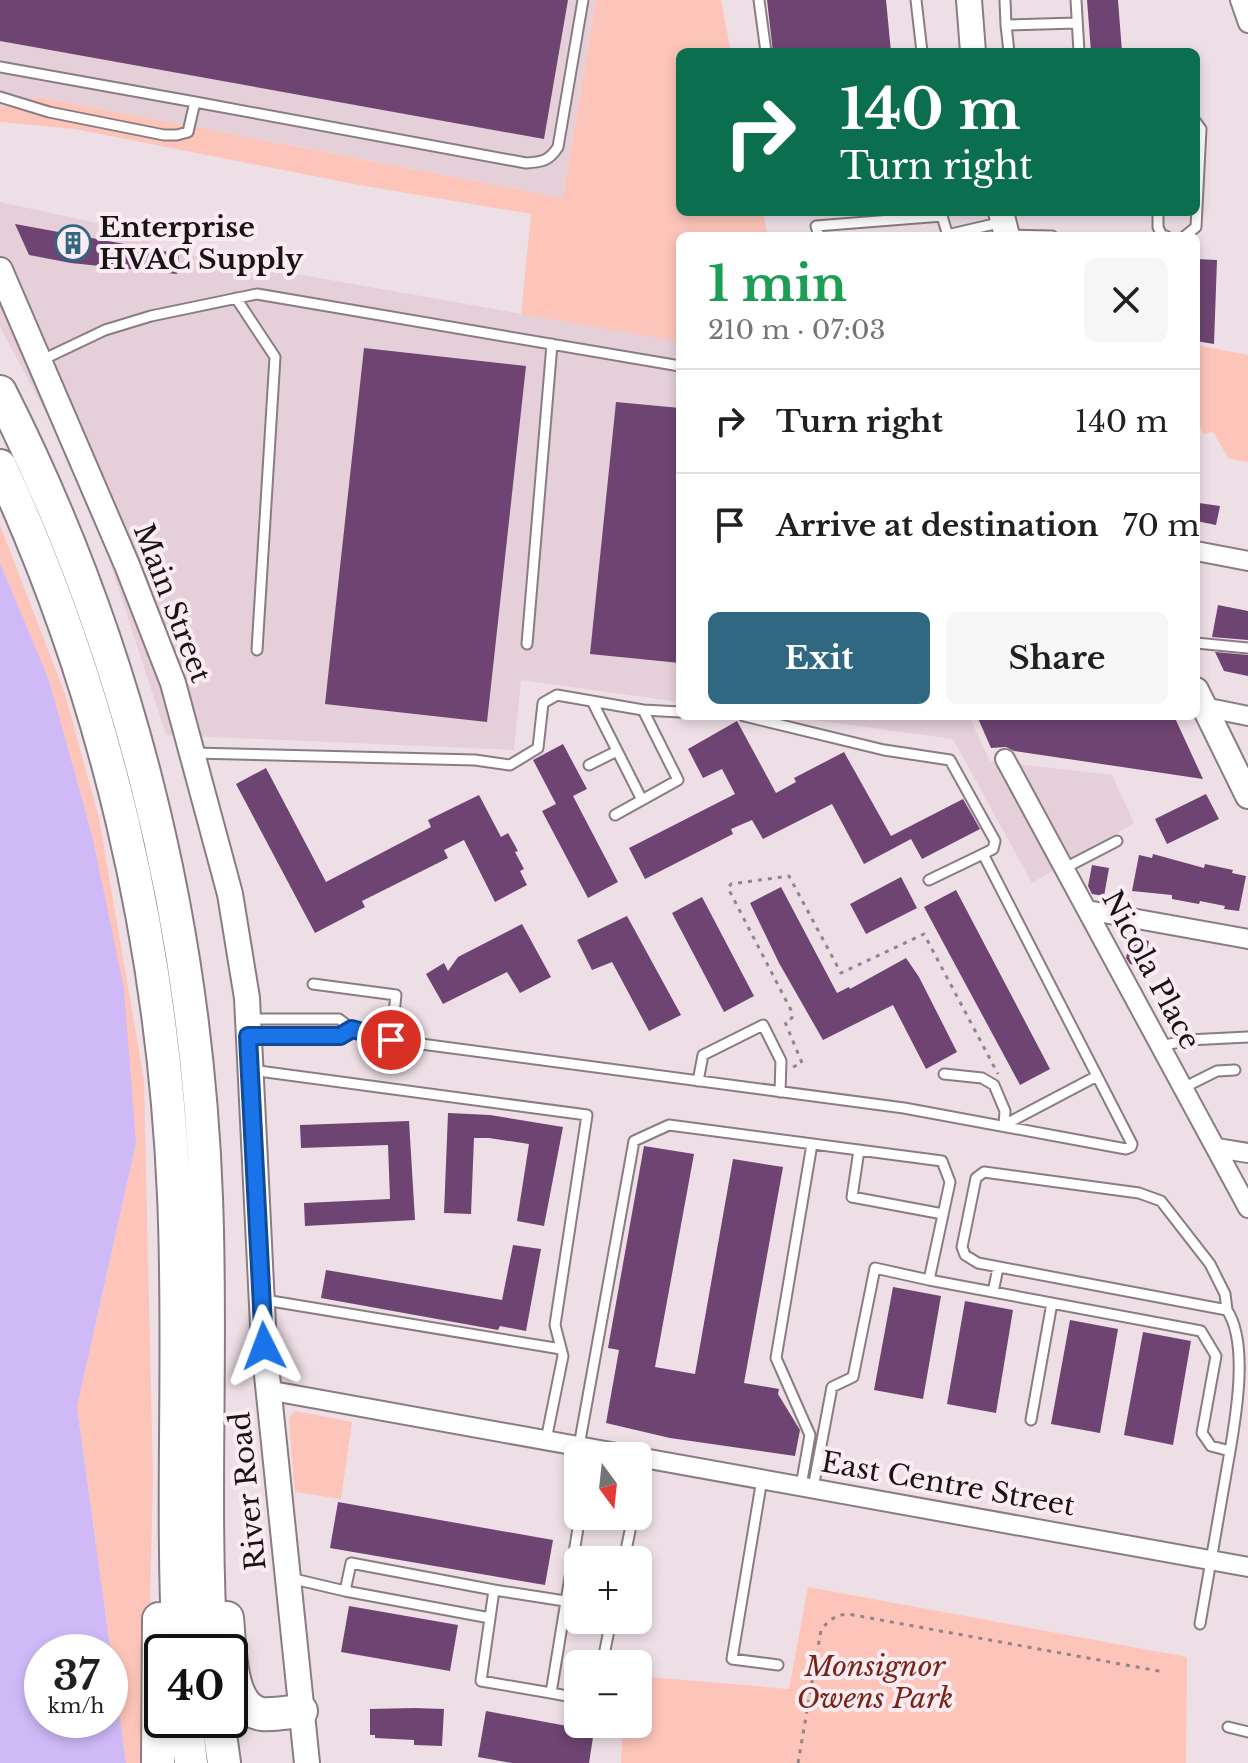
<!DOCTYPE html>
<html lang="en">
<head>
<meta charset="utf-8">
<style>
	:root { --surface:#fff; --page:#f6f6f6; --text:#202124; --muted:#757577; --line:#e0e0e0; --accent:#306781 }
	body { margin:0; font-family:"Libre Baskerville",serif; background:var(--page); color:var(--text); height:100vh; display:flex; flex-direction:column; font-size:30px; white-space:nowrap }
	* { box-sizing:border-box; margin:0 }
	p { font-size:26px; color:var(--muted) }
	.icon { flex:none; width:44px; height:44px; fill:none; stroke:currentColor; stroke-width:2; stroke-linecap:round; stroke-linejoin:round }
	.map { position:relative; flex:1; overflow:hidden }
	.sheet { position:absolute; left:676px; top:232px; width:524px; height:488px; display:flex; flex-direction:column; background:var(--surface); border-radius:12px; box-shadow:0 4px 12px #0003 }
	.sheet>* { flex:none }
	.banner { position:absolute; left:676px; top:48px; width:524px; height:168px; border-radius:12px; box-shadow:0 4px 12px #0003; background:#0b6e4f; color:#fff; overflow:hidden }
	.needle { width:52px; rotate:165deg }
	.tools { position:absolute; left:564px; top:1442px; display:grid; gap:16px }
	.tools a { display:grid; place-items:center; width:88px; height:88px; border-radius:12px; background:var(--surface); box-shadow:0 4px 12px #0003; font-size:40px }
	.speed { position:absolute; left:24px; top:1634px; display:flex; gap:16px; font-size:40px; font-weight:700; text-align:center }
	.speed>* { display:grid; place-content:center; width:104px; height:104px; border-radius:50%; background:var(--surface); box-shadow:0 4px 12px #0003; line-height:1 }
	.speed small { font-size:20px; font-weight:400 }
	.speed .limit { border:4px solid #111; border-radius:12px; background:#fff; color:#111 }
	.pin { position:absolute; display:grid; place-items:center; width:68px; height:68px; color:#fff; margin:-34px; border:4px solid #fff; border-radius:50%; box-shadow:0 2px 8px #0007 }
	.me { position:absolute; width:88px; margin:-44px; rotate:357deg; stroke-linejoin:round; filter:drop-shadow(0 0 6px #0008) }
	.turn { display:flex; align-items:center; gap:28px; height:168px; padding:0 32px; font-size:36px }
	.turn .icon { width:104px; height:104px; stroke-width:2.5 }
	.turn b { display:block; font-size:56px; line-height:68px }
	.round { display:grid; place-items:center; flex:none; width:84px; height:84px; border-radius:12px; background:var(--page) }
	.summary { display:flex; align-items:center; justify-content:space-between; height:136px; padding:0 32px }
	h1 { font-size:48px; font-weight:700; line-height:60px; color:#1e9e55 }
	.primary-button { display:flex; gap:16px; margin-top:auto; padding:16px 32px }
	.primary-button a { flex:1; height:92px; border-radius:12px; background:var(--accent); color:#fff; font-size:32px; font-weight:700; line-height:92px; text-align:center }
	.primary-button a+a { background:var(--page); color:var(--text) }
	ul { padding:0; list-style:none }
	li { display:flex; align-items:center; gap:24px; height:104px; padding:0 32px; border-top:2px solid var(--line) }
	li div { flex:1 }
	li b { display:block; font-size:30px }
	li em { font-style:normal }
	.map>svg:first-child { display:block }
	.built { fill:#e5cfd9 }
	.green { fill:#fdc5b9 }
	.water { fill:#cfb9f7; fill-rule:evenodd }
	.building { fill:#6e4472 }
	.lines { fill:none; stroke-linecap:round; stroke-linejoin:round }
	.lane-casing { stroke:#897c82; stroke-width:13 }
	.street-casing { stroke:#897c82; stroke-width:22 }
	.secondary-casing { stroke:#897c82; stroke-width:28 }
	.highway-casing { stroke:#897c82; stroke-width:36 }
	.path { stroke:#90858a; stroke-width:3; stroke-dasharray:4 6; stroke-linecap:butt }
	.lane { stroke:#fff; stroke-width:9 }
	.street { stroke:#fff; stroke-width:18 }
	.secondary { stroke:#fff; stroke-width:24 }
	.highway { stroke:#fff; stroke-width:32 }
	.route-casing { stroke:#114b97; stroke-width:20 }
	.route { stroke:#1a73e8; stroke-width:14 }
	.labels { text-anchor:middle; dominant-baseline:central; stroke-width:8; stroke-linejoin:round; paint-order:stroke }
	.poi-label { font-size:28px; font-weight:bold; fill:#191416; stroke:#fbecf3; text-anchor:start }
	.street-label { font-size:28px; fill:#191416; stroke:#fbecf3 }
	.park-label { font-size:28px; font-style:italic; fill:#772516; stroke:#fbecf3 }
</style>
</head>
<body>
<div class="map">
<svg width="1248" height="1763" viewBox="0 0 1248 1763">
	<rect width="100%" height="100%" fill="#eedfe6"/>
	<!-- built -->
	<path class="built" d="M0 0H596L563 198 40 97 0 108Z
		M0 202 152 235 150 248 680 342V702L521 680 514 750 166 735 105 547 59 437 0 327Z
		M785 716H969L990 761 1112 775 1134 823 1032 883 953 739Z"/>
	<!-- green -->
	<path class="green" d="M596 0H721L731 52H680V212H763L768 236H680V342L521 314 531 214 354 184 75 129 0 122V108L39 97 563 198Z
		M1196 345 1248 355V462L1229 459 1213 432 1203 434 1196 418Z
		M0 525 65 694 99 818 144 1080 153 1476 149 1651 142 1763H126L77 1407 136 1143 92 835 49 680 0 563Z
		M295 1411 352 1422 341 1499 295 1492 289 1422 290 1416Z
		M808 1587 1187 1657 1186 1763H621L623 1724H638V1676L789 1689Z"/>
	<!-- water -->
	<path class="water" d="M0 563 49 680 92 835 124 989 136 1143 77 1407 126 1763H0ZM42 1652H110V1720H42Z"/>
	<!-- building -->
	<path class="building" d="M0 0H568L544 139 0 41Z
		M767 0H886L891 52H773Z
		M1087 0H1118L1122 52H1091Z
		M15 224 179 254 177 274 71 263 29 255Z
		M1196 259 1217 260 1214 344 1196 341Z
		M364 348 526 366 487 722 325 704Z
		M616 402 680 408V663L590 654Z
		M1199 503 1220 506 1216 525 1196 521Z
		M1218 605 1248 611V640L1212 637Z
		M1215 652 1248 655V676L1224 671Z
		M977 716H1174L1203 779 1014 751 1006 747 991 748Z
		M737 721 776 793 796 782 794 778 844 752 891 836 963 799 980 829 922 859 911 839 864 864 832 804 763 839 752 820 731 829 733 834 645 879 629 848 735 794 722 769 703 778 688 749Z
		M563 744 587 789 573 796 618 882 588 898 542 811 556 804 533 760Z
		M266 768 326 882 431 827 428 820 479 795 501 837 508 833 518 851 515 852 524 869 520 871 527 885 495 902 464 840 444 850 448 858 362 901 365 907 315 933 236 784Z
		M1206 794 1219 819 1167 844 1155 819Z
		M1153 854 1204 868 1205 864 1233 870 1232 873 1246 876 1239 911 1224 909 1225 906 1200 901 1199 904 1172 899V895L1132 891 1139 855 1152 858Z
		M1092 865 1109 868 1104 896 1092 894 1088 886Z
		M901 877 917 908 866 934 850 904Z
		M781 887 837 993 849 987 850 989 906 958 919 977 957 1052 926 1069 893 1005 823 1040 779 963 750 903Z
		M956 890 1050 1069 1020 1085 924 907Z
		M702 897 754 996 724 1012 672 913Z
		M627 916 681 1015 649 1031 612 962 592 970 577 940Z
		M522 924 551 977 520 993 507 972 443 1004 426 974 444 963 448 971 458 957Z
		M1131 937 1149 941 1144 967 1130 964 1126 958Z
		M448 1113 490 1115 563 1127 544 1226 517 1221 529 1144 489 1138H474L471 1214 444 1213Z
		M409 1121 415 1220 305 1226 304 1203 390 1199 388 1145 301 1148 300 1125Z
		M644 1146 694 1154 655 1367 695 1374 733 1159 783 1167 744 1383 779 1389 778 1394 800 1430 795 1456 670 1438 606 1423 619 1350 608 1348Z
		M513 1245 541 1249 526 1331 500 1326 498 1330 321 1298 326 1270 502 1300Z
		M893 1287 941 1296 923 1399 874 1390Z
		M965 1301 1013 1310 996 1413 947 1404Z
		M1070 1320 1118 1329 1100 1433 1051 1424Z
		M1143 1332 1191 1341 1173 1445 1124 1435Z
		M338 1502 553 1540 545 1585 330 1548Z
		M349 1606 458 1625 450 1671 341 1652Z
		M415 1708 444 1709 442 1746 414 1745V1740L375 1738V1735H370V1709Z
		M486 1711 594 1731 589 1763H512L478 1757Z"/>
	<g class="lines">
		<defs>
			<path id="lane" d="M759 0 766 52
				M916 0 922 52
				M1005 0 1006 25 1077 23
				M1076 0 1079 52
				M1006 25 1009 52
				M0 67 195 102 188 132 177 135H164L49 112 0 97
				M195 102 526 163C542 162 549 161 558 147L583 0
				M1158 212V227L1162 236H1166
				M947 235 1003 222
				M1010 235 1052 236
				M819 236 816 226 942 216 948 236
				M1185 236 1196 227 1201 129 1196 122
				M236 298 275 357 257 650
				M42 360 105 330 151 316 257 294 680 366
				M1196 643 1248 648
				M527 644 552 344
				M592 701 642 800 678 780 643 710
				M194 753 475 760 510 765 538 748 543 703 557 695 643 710 680 712
				M589 765 617 751
				M615 815 642 800
				M1063 869 1117 841
				M929 880 983 854
				M313 984 396 995 391 1040
				M248 1019H339L352 1029 391 1040 904 1108 1126 1149 1131 1147 1132 1144 983 854 993 849 995 841 950 760 884 750 744 716
				M249 1036H340L352 1029
				M1161 1046 1188 1040 1248 1037
				M251 1070 587 1115 555 1325 563 1356 546 1440
				M944 1074 982 1078 994 1085 1005 1111 1004 1125
				M698 1081 703 1055 763 1025 781 1061 780 1092
				M1183 1088 1217 1071 1235 1070
				M1004 1125 1097 1076
				M859 1150 852 1197 943 1214
				M993 1292 998 1268
				M265 1300 561 1349
				M1227 1310 1225 1294 1210 1264 1161 1201 1139 1193 984 1172 976 1178 962 1247 965 1255 978 1263 1227 1310C1248 1342 1237 1410 1230 1451
				M1031 1420 1052 1303
				M579 1446 634 1141 669 1125 942 1161 950 1182 929 1280 1201 1331 1216 1356 1202 1433 1211 1446 1230 1451 1200 1624
				M762 1479 732 1659 778 1665
				M801 1486 810 1435 776 1358 812 1144
				M813 1488 832 1387 853 1377 875 1268 929 1280
				M638 1494 646 1458
				M624 1560 633 1516
				M290 1578 345 1591 351 1563 494 1590 481 1681 551 1693 580 1516
				M494 1590 565 1601
				M345 1591 490 1618
				M605 1650 611 1620
				M551 1693 578 1698
				M1228 1727 1248 1732"/>
			<path id="street" d="M1240 0 1248 23
				M1196 551 1248 561
				M1204 707 1248 716
				M1005 759 1248 1208
				M1087 910 1248 939
				M1217 1148 1248 1153
				M267 1390 633 1456
				M638 1457 1248 1567"/>
			<path id="secondary" d="M969 0 973 52
				M1001 212 1007 236
				M0 270 127 565 173 683 230 894 247 998 264 1346 307 1763
				M1196 690 1248 796"/>
			<path id="highway" d="M0 392C127 642 196 919 206 1198 212 1349 202 1501 211 1652
				M0 466C106 695 163 943 174 1195 181 1348 171 1500 179 1652
				M227 1618C230 1645 228 1709 262 1714 274 1715 289 1712 301 1711
				M186 1720 191 1763
				M218 1720 224 1763
				M158 1763 159 1619"/>
		</defs>
		<!-- lane casing -->
		<use href="#lane" class="lane-casing"/>
		<!-- street casing -->
		<use href="#street" class="street-casing"/>
		<!-- secondary casing -->
		<use href="#secondary" class="secondary-casing"/>
		<!-- highway casing -->
		<use href="#highway" class="highway-casing"/>
		<!-- path -->
		<path class="path" d="M793 1067 802 1063 785 1022 792 1018V1012L728 888 731 884 789 876 841 973 924 934 998 1074
			M798 1763 821 1630C829 1620 835 1615 848 1614L1164 1672"/>
		<!-- lane -->
		<use href="#lane" class="lane"/>
		<!-- street -->
		<use href="#street" class="street"/>
		<!-- secondary -->
		<use href="#secondary" class="secondary"/>
		<!-- highway -->
		<use href="#highway" class="highway"/>
	</g>
	<g class="lines">
		<defs>
			<path id="route" d="M264 1346 248 1036H340L352 1029 391 1040"/>
		</defs>
		<!-- route casing -->
		<use href="#route" class="route-casing"/>
		<!-- route -->
		<use href="#route" class="route"/>
	</g>
	<!-- icons -->
	<defs>
		<symbol id="building-ring" viewBox="-11 -11 22 22"><circle r="9.5" fill="#fbecf3" stroke="#306781" stroke-width="1.5"/><path d="M-4-6H4V6H1V3H-1V6H-4ZM-2.5-4.3h1.7v1.8h-1.7ZM.8-4.3h1.7v1.8H.8ZM-2.5-1h1.7V.8h-1.7ZM.8-1h1.7V.8H.8Z" fill="#306781"/></symbol>
	</defs>
	<g fill-rule="evenodd">
		<use href="#building-ring" x="53" y="223" width="40" height="40"/>
	</g>
	<g class="labels">
		<!-- poi labels -->
		<g class="poi-label">
			<text x="99" y="227">Enterprise<tspan x="99" dy="32">HVAC Supply</tspan></text>
		</g>
		<!-- street labels -->
		<g class="street-label">
			<text transform="translate(172 603) rotate(69)">Main Street</text>
			<text transform="translate(1151 970) rotate(62)">Nicola Place</text>
			<text transform="translate(948 1484) rotate(10)">East Centre Street</text>
			<text transform="translate(248 1491) rotate(-96)">River Road</text>
		</g>
		<!-- park labels -->
		<g class="park-label">
			<text x="875" y="1666">Monsignor<tspan x="875" dy="32">Owens Park</tspan></text>
		</g>
	</g>
</svg>
<div class="tools">
<a><svg class="needle" viewBox="-14 -14 28 28"><path d="M0-13l5 13h-10z" fill="#e53935"/><path d="M0 13l5-13h-10z" fill="#757577"/></svg></a>
<a>+</a>
<a>−</a>
</div>
<div class="speed"><div>37<small>km/h</small></div><div class="limit">40</div></div>
<div class="pin" style="left:391px;top:1040px;background:#d93025"><svg class="icon" aria-label="arrive" viewBox="0 0 24 24"><path d="M6 21V4h12l-3 4 3 4H6"/></svg></div>
<svg class="me" style="left:264px;top:1346px" viewBox="-20 -20 40 40"><path d="M0-17L14 15 0 8-14 15z" fill="#1a73e8" stroke="#fff" stroke-width="4"/></svg>
<div class="banner">
<div class="turn"><svg class="icon" aria-label="right" viewBox="0 0 24 24"><path d="M7 20v-9h11M14 6l5 5-5 5"/></svg><div><b>140 m</b>Turn right</div></div>
</div>
<section class="sheet">
<div class="summary"><div><h1>1 min</h1><p>210 m · 07:03</p></div><a class="round"><svg class="icon" aria-label="close" viewBox="0 0 24 24"><path d="M6 6l12 12M18 6L6 18"/></svg></a></div>
<ul>
<li><svg class="icon" aria-label="right" viewBox="0 0 24 24"><path d="M7 20v-9h11M14 6l5 5-5 5"/></svg><div><b>Turn right</b></div><em>140 m</em></li>
<li><svg class="icon" aria-label="arrive" viewBox="0 0 24 24"><path d="M6 21V4h12l-3 4 3 4H6"/></svg><div><b>Arrive at destination</b></div><em>70 m</em></li>
</ul>
<div class="primary-button"><a>Exit</a><a>Share</a></div>
</section>
</div>
</body>
</html>
